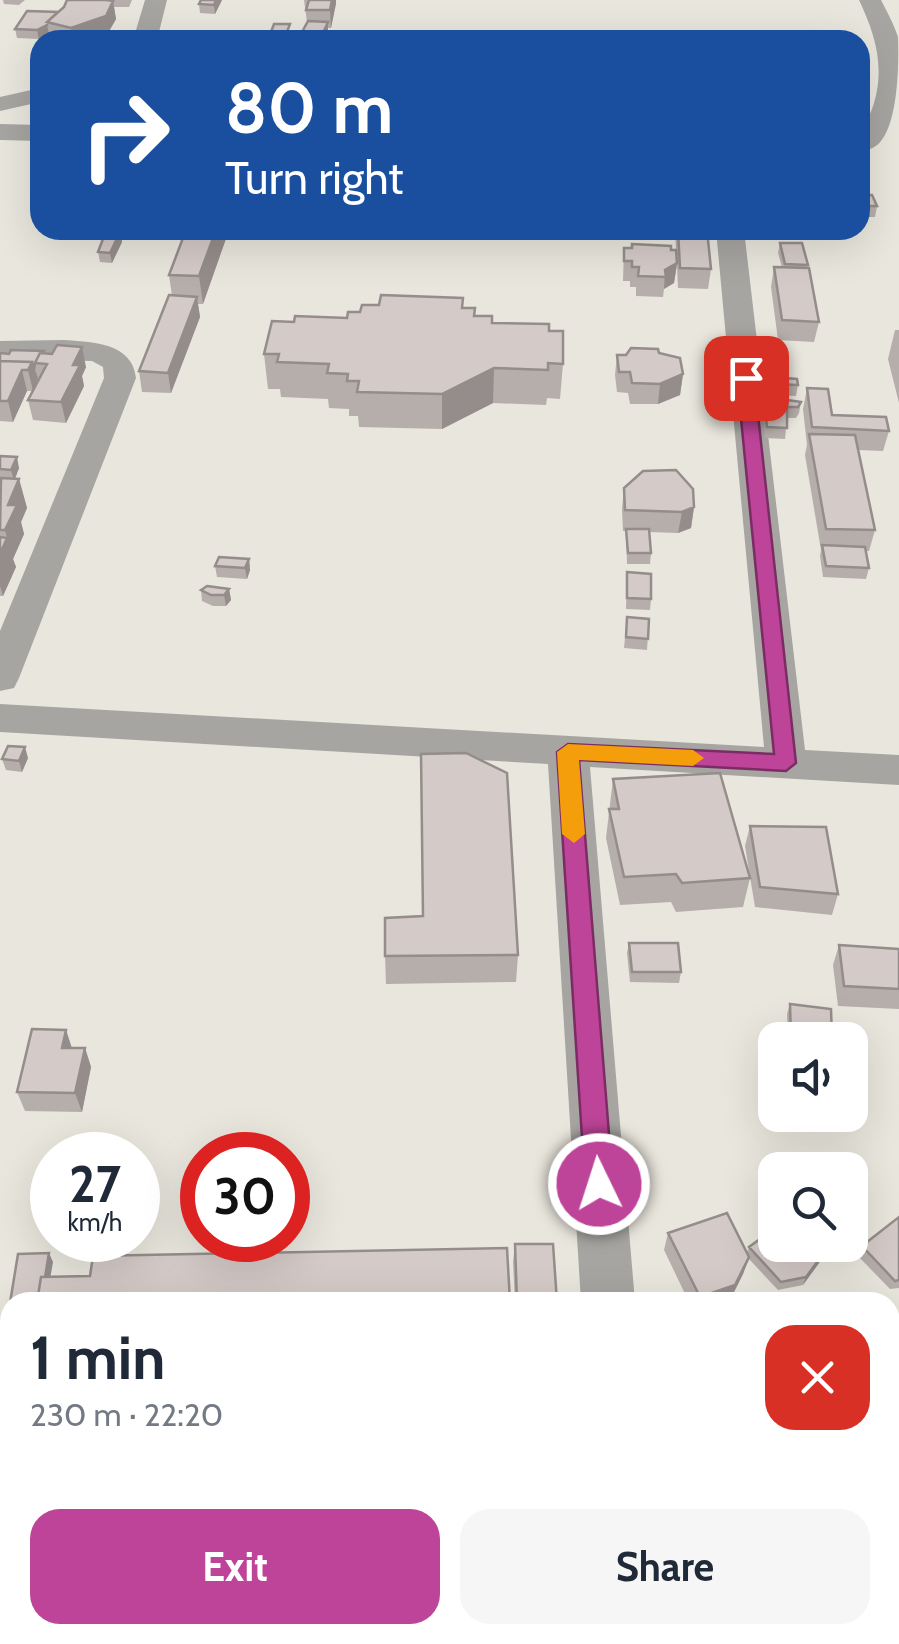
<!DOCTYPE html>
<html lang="en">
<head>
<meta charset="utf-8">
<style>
	:root { --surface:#fff; --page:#f6f6f7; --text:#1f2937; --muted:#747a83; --accent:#bd4498 }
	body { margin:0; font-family:Cabin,sans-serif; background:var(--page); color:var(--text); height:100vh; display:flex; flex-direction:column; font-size:38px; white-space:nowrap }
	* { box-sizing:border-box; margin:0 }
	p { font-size:32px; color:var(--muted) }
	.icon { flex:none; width:55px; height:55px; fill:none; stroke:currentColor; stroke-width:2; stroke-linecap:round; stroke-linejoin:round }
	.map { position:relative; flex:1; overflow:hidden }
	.panel { position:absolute; left:0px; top:1292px; width:900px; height:352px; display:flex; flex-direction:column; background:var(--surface); border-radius:30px 30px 0 0; box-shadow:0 10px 40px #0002 }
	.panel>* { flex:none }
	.banner { position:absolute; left:30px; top:30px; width:840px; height:210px; border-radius:30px; box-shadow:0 10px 40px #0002; background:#1a4fa0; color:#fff; overflow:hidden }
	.fabs { position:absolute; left:758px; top:1022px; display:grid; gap:20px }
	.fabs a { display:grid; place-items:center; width:110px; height:110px; border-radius:20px; background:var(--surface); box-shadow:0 10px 40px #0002; font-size:50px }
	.speed { position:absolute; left:30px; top:1132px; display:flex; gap:20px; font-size:50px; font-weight:700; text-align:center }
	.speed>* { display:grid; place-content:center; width:130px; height:130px; border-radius:50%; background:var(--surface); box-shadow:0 10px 40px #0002; line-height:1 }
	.speed small { font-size:25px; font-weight:400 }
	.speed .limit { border:15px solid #d22; background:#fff; color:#111 }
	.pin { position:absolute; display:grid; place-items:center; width:85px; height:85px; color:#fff; margin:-42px; border-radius:20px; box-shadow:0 5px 15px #0006 }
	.me { position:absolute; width:110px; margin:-55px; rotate:356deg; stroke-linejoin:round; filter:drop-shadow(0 0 8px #0008) }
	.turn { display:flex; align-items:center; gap:35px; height:210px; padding:0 30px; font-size:45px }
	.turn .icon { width:130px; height:130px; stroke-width:2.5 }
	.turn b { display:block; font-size:70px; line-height:85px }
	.round { display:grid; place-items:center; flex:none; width:105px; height:105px; border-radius:30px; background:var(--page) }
	.overview { display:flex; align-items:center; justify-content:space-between; height:170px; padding:0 30px }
	h1 { font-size:60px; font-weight:700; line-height:75px }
	.button { display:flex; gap:20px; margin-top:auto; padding:20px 30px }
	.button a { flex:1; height:115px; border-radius:30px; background:var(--accent); color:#fff; font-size:40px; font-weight:700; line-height:115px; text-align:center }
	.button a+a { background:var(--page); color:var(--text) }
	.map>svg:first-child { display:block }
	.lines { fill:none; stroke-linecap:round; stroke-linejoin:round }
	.minor { fill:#a6a5a1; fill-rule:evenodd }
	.wall { fill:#b6aeab }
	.shaded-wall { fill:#948d8b }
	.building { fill:#d4cac7; stroke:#948d8b; stroke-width:2.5 }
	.route { fill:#bd4498; stroke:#7b2c63; stroke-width:2.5 }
	.slow { fill:#f59e0b }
</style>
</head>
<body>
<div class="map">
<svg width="899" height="1644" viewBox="0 0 899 1644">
	<rect width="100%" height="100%" fill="#e9e6dd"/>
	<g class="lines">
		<!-- minor -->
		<path class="minor" d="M145 0H167L157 40H133Z
			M859 0H881C887 12 894 24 898 37 899 63 899 141 870 149L861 146C859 133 867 122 872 109 886 70 876 36 859 0Z
			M40 88V102L0 111V97Z
			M0 124 40 125V141L0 140Z
			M716 230H744L805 750 899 755V785L590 767 635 1302H581L548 764 0 732V704L764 747Z
			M63 340C92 342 132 342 136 378L19 678 14 688 0 691V631L104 378 103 367 92 361 0 359V341Z
			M487 1635H653L650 1644H484Z"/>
	</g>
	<!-- wall -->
	<path class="wall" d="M3 0H25L19 5 4 4Z
		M67 0H132L129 7H114L116 19 108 33 90 40H50L49 34 39 39 17 38 15 29 58 12 64 7Z
		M222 0 215 14 200 13 199 4Z
		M304 0H336L331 28H328L324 40H268L290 33 289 37H303L302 32 307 22Z
		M860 195 877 206 875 217H860Z
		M186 230H229L203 304H198L200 317 171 393 142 392 139 371 172 296 169 275Z
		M675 230H707L711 269 708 289 678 288 677 265 674 283 664 289 663 297 636 296V287H630V281H623L624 248 676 250Z
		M120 232 122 242 112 263 100 262 98 252Z
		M780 243 808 265 807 268 819 322 814 342 778 340 771 287 774 267H782L778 253Z
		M463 298V308L475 316 492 323 549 331 563 364 560 399 547 398 546 405 493 403 442 429 359 427 358 416H349V409L329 408 328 399 281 397 280 389H268L264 354 294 322 347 318 379 305Z
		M895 330H899V403L888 359Z
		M0 353H44L86 367 82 376 84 386 66 423 33 420 28 400 33 391H27L13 422 0 421Z
		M659 353 683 374 680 395 658 404H630L628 393 617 392 615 375 617 355Z
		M773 377 798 385 796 396 771 395Z
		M807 388 832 415 889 431 883 451 858 450 875 530 869 551H866L869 568 866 579 823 577 820 556 821 550 805 455 807 445 803 409Z
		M780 399 801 402 799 413 796 418H787L785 439 765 438 763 418 765 407 779 404Z
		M0 456 19 468 15 479H19L27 508 21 522 24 534 13 559 16 567 3 596H0Z
		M624 488 694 507 691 528 678 533 649 532 651 553 650 564H627L626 531H623L622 509Z
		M249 559 250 570 247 579 217 577 215 566Z
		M627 572 651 599 650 610 626 609Z
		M229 589 231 600 226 606H213L202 601 201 590Z
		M627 617 649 619 647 650 624 648Z
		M28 758 22 772 6 770 2 759Z
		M613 779 750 878 743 907 676 912 671 902 620 905 606 838Z
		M750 826 838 894 832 915 755 907 745 846Z
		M629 943 681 972 679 983 630 982 627 953Z
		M839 945 899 949V1009L838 1006 833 965Z
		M518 955 516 982 386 984 385 956Z
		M790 1004 832 1040H788L787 1014Z
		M66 1030 72 1048H85L91 1067 82 1112 25 1111 17 1092Z
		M899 1217V1288L890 1289 857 1255 862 1246Z
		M668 1233 747 1253 749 1247 823 1254 819 1263 803 1285 778 1290 749 1259 743 1274 729 1302H689L664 1250Z
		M515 1244 557 1302H515L513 1262Z
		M899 1363V1409L890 1400V1370Z
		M10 1465V1566L0 1553V1525Z
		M899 1534V1561L890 1552V1546Z
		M757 1635H833L834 1644H757Z"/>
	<!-- shaded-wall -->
	<path class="shaded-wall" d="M216 0H222L215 14 214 5Z
		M332 0H336V4L331 28 330 10Z
		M113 1 116 19 108 33 90 40H73L71 28Z
		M328 22V31L323 40V33Z
		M47 25 49 34 39 39 37 30Z
		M216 230H229L203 304 199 276Z
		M120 232 122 242 112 263 110 253Z
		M677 263 674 283 664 289 665 270Z
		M197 297 200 317 171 393 168 373Z
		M82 347 86 367 82 376 84 386 66 423 61 402 73 365Z
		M32 362 38 378 33 391 28 370Z
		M494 368 493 403 442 429V394Z
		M22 370 27 391 13 422 8 401Z
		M683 374 680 395 658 404 660 384Z
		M17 457 19 468 14 481 11 470Z
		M19 479 27 508 21 522 24 534 13 559 16 567 3 596 0 586V542L7 538 5 530 8 505Z
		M694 507 691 528 678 533 682 512Z
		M249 559 250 570 247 579 245 568Z
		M229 589 231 600 226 606 224 595Z
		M25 747 28 758 22 772 19 761Z
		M66 1030 72 1049 62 1048Z
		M85 1048 91 1067 82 1112 75 1093Z
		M49 1253 53 1262 46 1302H41Z
		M823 1254 819 1263 803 1285 806 1277Z
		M749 1257 743 1274 729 1302H698L700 1297Z"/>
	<!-- building -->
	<path class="building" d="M67 0H106L113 1 106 16 71 28 47 22 64 7Z
		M201 0H216L214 5 199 4Z
		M309 0H332L330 10H306Z
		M27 11 58 12 47 22V25L37 30 15 29Z
		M308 21 328 22 323 33 302 32Z
		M274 24H290L285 37H303L302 40H268Z
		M860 195H872L877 206H861Z
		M186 230H216L199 276 169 275Z
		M678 230H707L711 269 680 268Z
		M106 231 120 232 110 253 98 252Z
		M780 243H802L808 265 785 264Z
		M632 244 671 246V250H676L677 263 665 270 666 277 638 276 639 267H632V261H624V248H632Z
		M774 267 809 268 819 322 782 320Z
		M169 295 197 297 168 373 139 371Z
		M381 295 463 298 462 308H475L474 316H492V323L549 324V331H563V364L548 363V370L494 368 442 394 357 392 359 381H347L348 374 327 373 329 364 277 362 279 354H264L272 321 294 322 295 316 347 318 348 312H360L362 305H379Z
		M57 345 82 347 73 365H80L61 402 28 400 47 364 35 363 40 353 52 354Z
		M631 348 658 349 659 353 680 358 683 374 660 384 632 383 630 372H619L617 355H626Z
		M11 350 44 351 43 353H40L35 363 34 370 32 362 0 361V353L9 354Z
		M0 361 32 362 28 370H22L8 401H0Z
		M773 377 797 379 798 385 773 384Z
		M807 388 828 389 832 415 886 417 889 431 812 427Z
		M780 399 801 402 798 407H787V428L767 427 765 407 779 404Z
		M809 434 855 435 875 530 826 529Z
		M0 456 17 457 11 470 0 469Z
		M676 470 693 489 694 507 682 512 625 510 624 488 643 471Z
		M1 478 19 479 8 505H17L5 530H0Z
		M626 529H649L651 553H628Z
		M0 537 7 538 0 554Z
		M822 545 865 547 869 568 826 566Z
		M219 557 249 559 245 568 215 566Z
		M627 572 651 574V599L627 598Z
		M207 586 229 589 224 595H211L201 590Z
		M627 617 649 619 648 639 626 637Z
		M8 746 25 747 19 761 2 759Z
		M466 753 507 773 518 955 385 956V918L423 916 421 754Z
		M720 773 750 878 682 883 676 874 624 877 609 809H619L613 779Z
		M750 826 826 827 838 894 760 887Z
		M629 943H678L681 972H632Z
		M839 945 899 949V989L844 986Z
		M790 1004 831 1009 832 1040H791Z
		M32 1029 66 1030 62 1048H85L75 1093 17 1092Z
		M727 1213 749 1257 735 1285 700 1297 668 1233Z
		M899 1217V1280L895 1281 862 1246Z
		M775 1228V1245H814L823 1254 806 1277 781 1282 749 1247Z
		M515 1244H553L557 1302H517Z
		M507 1248 510 1302H37L41 1277 90 1276 93 1256Z
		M49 1253 45 1277H41L37 1302H10L9 1309 18 1254Z
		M899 1363V1396L890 1386V1370Z
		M10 1465V1548H0V1525Z
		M764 1635H833L834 1644H764Z"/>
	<!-- route -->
	<path class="route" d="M746 372 754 378 796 763 786 771 579 760 613 1184 609 1193 599 1197 589 1193 585 1184 557 752 568 744 774 754 737 378Z"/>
	<!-- slow -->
	<path class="slow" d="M568 744 693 750 704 758 693 766 579 760 585 834 574 843 562 834 557 752Z"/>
</svg>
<div class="fabs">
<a><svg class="icon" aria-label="sound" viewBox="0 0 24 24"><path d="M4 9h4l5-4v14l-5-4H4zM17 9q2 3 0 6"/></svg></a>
<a><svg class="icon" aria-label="search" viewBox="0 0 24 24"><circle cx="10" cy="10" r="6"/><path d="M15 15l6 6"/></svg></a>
</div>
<div class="speed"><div>27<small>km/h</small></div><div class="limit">30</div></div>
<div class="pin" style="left:746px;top:378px;background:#d93025"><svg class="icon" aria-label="arrive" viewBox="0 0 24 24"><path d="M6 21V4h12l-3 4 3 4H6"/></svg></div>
<svg class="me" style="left:599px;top:1184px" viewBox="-20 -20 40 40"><circle r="17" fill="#bd4498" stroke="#fff" stroke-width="3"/><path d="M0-11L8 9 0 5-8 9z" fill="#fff"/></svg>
<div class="banner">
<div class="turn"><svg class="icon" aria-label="right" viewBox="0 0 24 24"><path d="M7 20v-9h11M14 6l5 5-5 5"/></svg><div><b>80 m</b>Turn right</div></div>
</div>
<section class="panel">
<div class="overview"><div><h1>1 min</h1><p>230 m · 22:20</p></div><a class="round" style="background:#d93025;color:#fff"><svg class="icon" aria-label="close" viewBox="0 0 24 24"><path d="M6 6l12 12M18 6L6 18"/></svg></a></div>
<div class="button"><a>Exit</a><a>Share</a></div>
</section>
</div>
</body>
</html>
